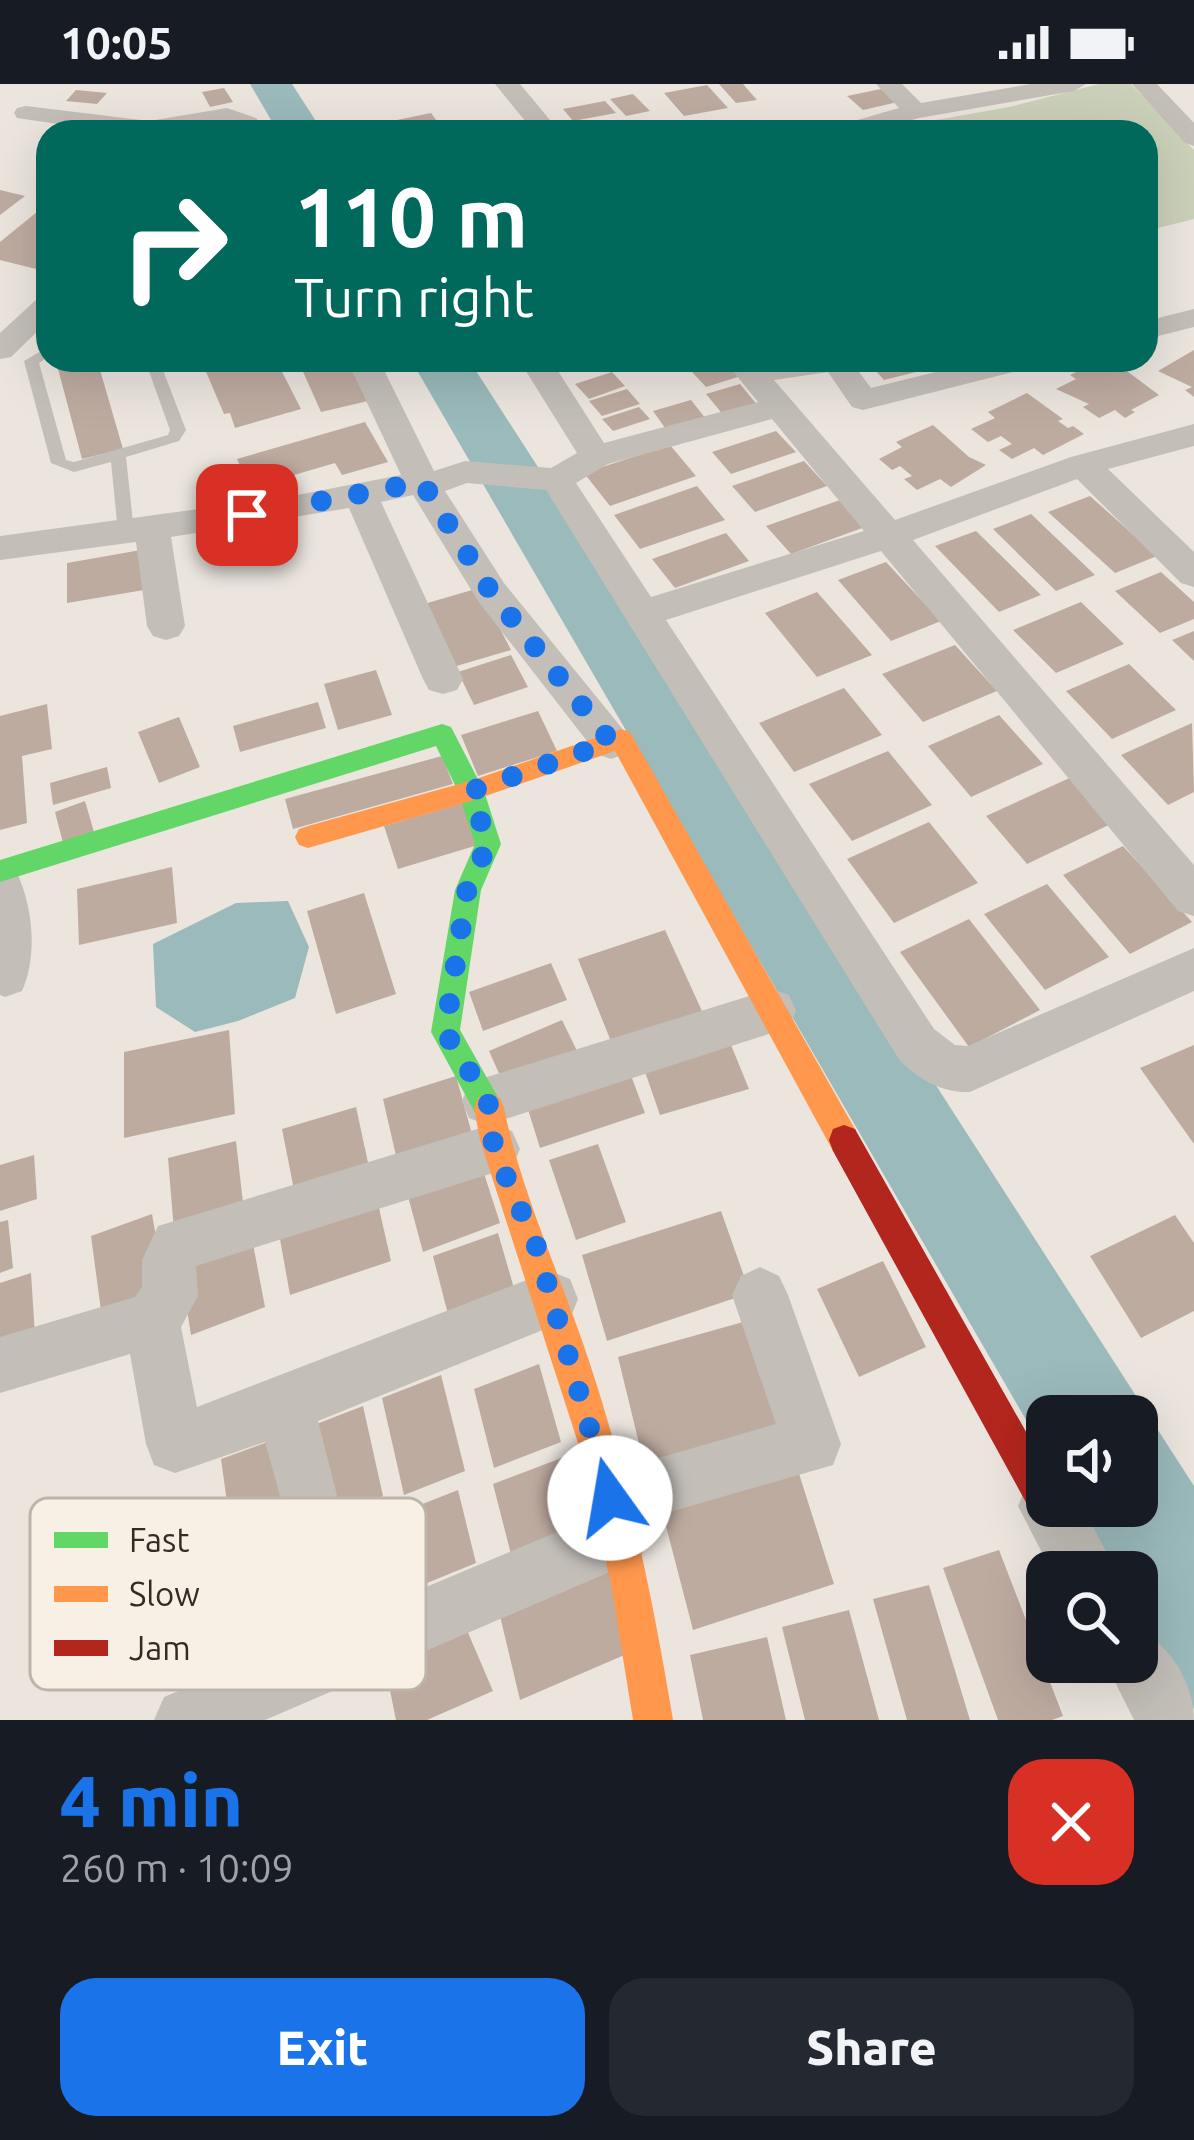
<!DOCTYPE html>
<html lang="en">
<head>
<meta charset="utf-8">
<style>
	:root { --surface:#171b24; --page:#242831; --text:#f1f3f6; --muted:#9ea1a6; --accent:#1a73e8 }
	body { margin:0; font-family:Ubuntu,sans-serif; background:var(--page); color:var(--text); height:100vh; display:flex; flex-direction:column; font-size:45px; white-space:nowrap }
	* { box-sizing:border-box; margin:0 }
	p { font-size:39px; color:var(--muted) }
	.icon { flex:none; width:66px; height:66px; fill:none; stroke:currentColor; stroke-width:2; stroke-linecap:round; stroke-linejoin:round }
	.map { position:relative; height:1636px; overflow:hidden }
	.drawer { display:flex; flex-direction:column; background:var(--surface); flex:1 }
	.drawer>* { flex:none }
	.hud { position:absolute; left:36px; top:36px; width:1122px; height:252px; border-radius:36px; box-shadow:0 12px 48px #0002; background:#00695c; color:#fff; overflow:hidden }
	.buttons { position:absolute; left:1026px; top:1311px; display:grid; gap:24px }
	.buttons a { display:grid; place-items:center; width:132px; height:132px; border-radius:24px; background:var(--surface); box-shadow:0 12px 48px #0002; font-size:60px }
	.pin { position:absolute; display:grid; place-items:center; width:102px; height:102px; color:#fff; margin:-51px; border-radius:24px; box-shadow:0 6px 18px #0006 }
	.me { position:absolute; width:132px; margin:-66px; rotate:347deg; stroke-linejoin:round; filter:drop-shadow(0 0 9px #0008) }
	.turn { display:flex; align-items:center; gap:42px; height:252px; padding:0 60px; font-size:54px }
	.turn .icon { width:156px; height:156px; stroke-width:2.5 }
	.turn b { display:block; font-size:84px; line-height:102px }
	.round { display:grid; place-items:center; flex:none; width:126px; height:126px; border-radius:36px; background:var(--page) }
	.headline { display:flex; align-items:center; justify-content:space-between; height:204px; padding:0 60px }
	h1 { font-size:72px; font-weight:800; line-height:90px; color:var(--accent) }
	.action { display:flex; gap:24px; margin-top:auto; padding:24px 60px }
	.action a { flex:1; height:138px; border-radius:36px; background:var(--accent); color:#fff; font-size:48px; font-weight:800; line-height:138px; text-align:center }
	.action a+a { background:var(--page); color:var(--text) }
	.status { display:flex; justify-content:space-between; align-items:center; height:84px; padding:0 60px; background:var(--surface); direction:ltr }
	.status svg { height:33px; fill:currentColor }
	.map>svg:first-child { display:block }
	.green { fill:#cbd0b9 }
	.water { fill:#9bbabb }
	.building { fill:#beaba0 }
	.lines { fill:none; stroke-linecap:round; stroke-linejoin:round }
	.lane { fill:#c3beb8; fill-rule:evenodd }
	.street { fill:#c3beb8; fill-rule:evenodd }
	.fast { fill:#63d668; fill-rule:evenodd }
	.slow { fill:#ff974d; fill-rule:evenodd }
	.jam { fill:#b3261e; fill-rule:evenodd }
	.route { stroke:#1a73e8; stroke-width:21; stroke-dasharray:0 37.8 }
	.key { fill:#f8f0e5; stroke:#bdb5ac; stroke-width:3 }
	.key-label { font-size:33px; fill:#342b26 }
</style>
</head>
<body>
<div class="status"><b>10:05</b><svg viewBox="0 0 49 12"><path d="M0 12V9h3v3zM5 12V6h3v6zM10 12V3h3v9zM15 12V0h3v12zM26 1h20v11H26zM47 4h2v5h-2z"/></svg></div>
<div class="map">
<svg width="1194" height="1636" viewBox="0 0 1194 1636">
	<rect width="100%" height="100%" fill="#ebe5de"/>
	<!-- green -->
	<path class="green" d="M1099 0H1131L1194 66V135L1146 147V48L874 47 1009 23Z"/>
	<!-- water -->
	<path class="water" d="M250 0H292L323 48H278Z
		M411 276H469L1194 1402V1625L1137 1527V1488H1115L1076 1422H1137V1332H1047V1372Z
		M288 817 309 863 295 914 238 937 195 948 156 923 153 860 236 819Z"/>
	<!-- building -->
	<path class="building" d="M719 0H743L757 16 736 19Z
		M707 1 728 24 684 32 664 9Z
		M224 4 233 18 210 23 202 8Z
		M881 5 898 18 863 26 847 12Z
		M76 6 107 9 97 20 66 17Z
		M633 10 650 27 626 32 610 15Z
		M605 17 616 29 573 37 563 25Z
		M431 29 445 48H401L392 37Z
		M724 36 734 48H694L689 43Z
		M0 106 25 112 0 131Z
		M48 119V188L0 176V158Z
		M1194 266V313L1185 306 1192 303 1158 287Z
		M77 276H134L100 286 123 365 82 375 57 281Z
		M201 276H276L301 325 235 344 230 329 224 330Z
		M322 276H347L368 317 321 328 300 281Z
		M866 276H955L956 278 884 296Z
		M1100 276H1112L1159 311 1131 326 1135 328 1125 334 1115 326 1099 334 1083 323 1089 320 1056 305 1076 295 1070 291Z
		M726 277 741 292 706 303 692 288Z
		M612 288 625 302 589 315 575 300Z
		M740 300 759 323 725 333 706 310Z
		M627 305 640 320 602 332 589 317Z
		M1027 309 1063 335 1058 337 1068 344 1073 342 1084 350 1043 371 1034 364 1012 375 999 366 1012 360 1001 352 988 358 971 345 995 334 988 328Z
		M691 316 710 340 670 351 653 327Z
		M639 323 650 335 613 347 602 335Z
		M365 338 388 378 342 391 335 379 250 404 237 375Z
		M933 341 969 373 986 381 951 403 940 395 917 406 904 395 912 392 900 382 892 386 879 375 902 363 896 358Z
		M776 347 796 368 731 390 712 368Z
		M670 361 696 392 610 422 584 389Z
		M804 377 827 402 755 428 732 402Z
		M697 402 725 436 640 465 614 431Z
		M1090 412 1157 472 1115 489 1048 428Z
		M840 416 865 443 791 470 766 442Z
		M1031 430 1095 491 1056 507 993 445Z
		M976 447 1041 511 999 528 935 462Z
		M726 449 749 477 675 504 652 475Z
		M141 466 144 506 67 519V479Z
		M886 478 941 537 891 557 838 496Z
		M1161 488 1194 518V535L1160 549 1115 507Z
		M479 504 511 566 453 583 424 520Z
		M817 508 872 571 817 593 765 529Z
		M1081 518 1124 560 1056 589 1013 546Z
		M1194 547V577L1172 556Z
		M955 561 997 607 923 638 882 590Z
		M511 571 528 603 474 621 458 588Z
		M1129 580 1176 626 1112 655 1066 607Z
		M376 586 392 631 338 646 324 600Z
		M844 604 882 651 794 688 759 639Z
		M318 618 326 644 240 668 233 642Z
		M47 620 52 665 22 672 27 739 0 746V632Z
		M538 627 557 667 478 692 461 651Z
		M999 631 1043 680 971 713 928 662Z
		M179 633 200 683 159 699 138 648Z
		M1192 639 1194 708 1168 721 1121 671Z
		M888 667 932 721 852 757 809 700Z
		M442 672 453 700 293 745 285 715Z
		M107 683 111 704 53 721 50 699Z
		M1074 692 1115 738 1027 780 986 732Z
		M85 717 94 748 63 759 55 728Z
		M463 719 478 761 398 785 384 742Z
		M929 738 978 799 894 839 847 775Z
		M1123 762 1192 838 1130 870 1063 791Z
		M172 783 177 839 79 861 77 805Z
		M1047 800 1109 873 1045 906 984 830Z
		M364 809 396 910 336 930 307 827Z
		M969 835 1040 926 969 963 900 868Z
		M665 846 707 938 616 970 578 875Z
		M551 879 567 916 483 947 469 908Z
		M562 936 579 971 505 1003 489 967Z
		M229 946 235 1030 124 1054V968Z
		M729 956 749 1005 660 1031 643 982Z
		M1194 961V1060L1140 984Z
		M629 986 645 1029 540 1064 526 1019Z
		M456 992 475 1061 399 1085 383 1015Z
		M356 1023 370 1088 295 1111 282 1045Z
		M236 1057 244 1128 174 1147 168 1074Z
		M598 1060 626 1138 576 1156 549 1076Z
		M34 1071 37 1115 0 1127V1081Z
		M480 1077 500 1139 423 1168 406 1105Z
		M376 1111 391 1177 290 1211 278 1144Z
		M721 1127 750 1209 607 1257 582 1171Z
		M152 1130 166 1209 102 1234 91 1152Z
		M1175 1131 1194 1159V1227L1141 1254 1090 1172Z
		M8 1136 13 1184 0 1189V1138Z
		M250 1144 265 1223 191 1251 178 1169Z
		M498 1149 518 1218 451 1242 433 1172Z
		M883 1177 926 1263 859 1293 817 1205Z
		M31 1189 35 1252 0 1264V1199Z
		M761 1233 795 1342 645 1384 618 1273Z
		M539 1280 561 1358 494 1384 474 1305Z
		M441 1291 465 1387 404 1411 382 1314Z
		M363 1322 383 1412 319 1438 301 1346Z
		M281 1353 298 1452 235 1476 221 1375Z
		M580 1367 603 1446 514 1482 493 1400Z
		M795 1377 834 1500 693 1546 660 1419Z
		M458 1406 476 1479 322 1542 308 1465Z
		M999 1466 1063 1632 1052 1636H998L943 1484Z
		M607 1469 636 1566 520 1616 496 1515Z
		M929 1501 970 1636H907L873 1515Z
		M849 1526 879 1636H805L782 1543Z
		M466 1544 493 1607 427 1636H396L384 1577Z
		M767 1553 786 1636H703L690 1571Z"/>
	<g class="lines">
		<!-- lane -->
		<path class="lane" d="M48 263V273L39 279 66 376 74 378 168 351 170 346 145 276H159L186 346 179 357 126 373 134 448 132 452H120L118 448 111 378 74 388 51 379 24 277Z"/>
		<!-- street -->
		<path class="street" d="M495 0H520L560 48H534Z
			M876 0H902L921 19 1031 0H1086L1074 7 919 34 870 48H829L833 43 899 24Z
			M1132 0H1157L1194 39V62L1185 59Z
			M26 22 149 37 227 24 256 34 267 48H241L225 39 174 48H114L17 34 14 29 17 24Z
			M48 212V237L11 273 0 275V249L37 215Z
			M1194 225V243L1146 255V237Z
			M347 276H379L434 387 465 377 551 384 577 369 519 276H551L604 359 758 318 724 276H850L871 304 984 276H1038L1033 283 863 326 852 323 828 288 774 296 895 436 1071 373 1194 340V362L1108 385 1194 468V503L1181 499 1077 395 913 456 1194 781V832L1178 827 881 467 666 536 934 945 955 961 968 962 1194 864V907L970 1008C942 1009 920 996 900 977L546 406 467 399 445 407 504 499 625 648 631 659 625 670 611 675 597 670 478 517 413 411 381 418 463 595 457 606 443 610 429 606 423 595 349 424 171 453 185 542 179 552 166 556 153 552 147 542 136 458 0 476V452L287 413 401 391ZM772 335 864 447 651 513 576 399 608 380Z
			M0 782 16 787C33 822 38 871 22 907L5 913 0 911Z
			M772 905 789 911 796 927 789 943 772 949 487 1041 469 1034 462 1017 469 1000 487 993Z
			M494 1040 512 1047 520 1065 512 1083 196 1182 198 1212 181 1243 197 1323 550 1187 570 1195 578 1215 570 1235 318 1337 340 1423 331 1444 310 1453 289 1444 265 1358 175 1389 154 1381 146 1360 130 1270 0 1309V1253L135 1213 142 1203V1176L158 1142Z
			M760 1183 779 1192 788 1211 841 1360 833 1381 642 1436 649 1453 640 1475 265 1636H154L164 1613 588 1435 580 1415 589 1394 776 1340 732 1211 741 1192Z
			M1047 1392V1422H1082L1117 1488H1052L1018 1422 1027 1401Z
			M1137 1546C1170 1559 1194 1600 1194 1636H1134L1105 1578H1137Z"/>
		<!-- fast -->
		<path class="fast" d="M442 640 451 643 484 707 501 760 481 806 460 946 504 1024 500 1034 489 1039 478 1034 431 948 455 806 475 760 458 707 436 662 0 798V776Z"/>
		<!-- slow -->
		<path class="slow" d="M621 645 630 648 855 1045 859 1056 855 1067 844 1071 833 1067 615 667 471 717 308 764 299 761 295 753 299 745 308 742 470 697Z
			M489 1009 500 1014 504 1024C522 1112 561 1192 589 1277 628 1394 653 1515 673 1636H633L611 1500 580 1365 480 1056 474 1024 478 1014Z"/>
		<!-- jam -->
		<path class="jam" d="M844 1041 855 1045 1047 1385V1422H1064L1060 1433 1047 1438 1034 1433 833 1067 829 1056 833 1045Z"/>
	</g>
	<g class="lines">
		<!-- route -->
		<path class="route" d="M247 431 422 398 491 508 611 658 471 707 488 760 467 806 445 948 488 1017 494 1065 536 1161 610 1414"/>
	</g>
	<!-- legend -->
	<rect x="30" y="1414" width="396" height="192" rx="18" class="key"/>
	<rect x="54" y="1448" width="54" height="16" fill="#63d668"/>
	<rect x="54" y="1502" width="54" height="16" fill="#ff974d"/>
	<rect x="54" y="1556" width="54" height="16" fill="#b3261e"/>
	<g class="key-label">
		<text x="129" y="1468">Fast</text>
		<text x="129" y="1522">Slow</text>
		<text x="129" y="1576">Jam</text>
	</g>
</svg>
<div class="buttons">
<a><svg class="icon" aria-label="sound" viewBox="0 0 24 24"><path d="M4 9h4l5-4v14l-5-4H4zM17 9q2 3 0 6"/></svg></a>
<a><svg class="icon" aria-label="search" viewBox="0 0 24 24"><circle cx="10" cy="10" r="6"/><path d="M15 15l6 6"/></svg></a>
</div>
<div class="pin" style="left:247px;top:431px;background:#d93025"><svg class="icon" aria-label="arrive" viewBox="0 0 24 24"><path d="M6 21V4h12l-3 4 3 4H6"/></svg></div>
<svg class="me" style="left:610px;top:1414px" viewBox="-20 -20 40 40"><circle r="19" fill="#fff"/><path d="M0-13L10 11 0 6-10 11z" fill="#1a73e8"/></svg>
<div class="hud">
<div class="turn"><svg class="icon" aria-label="right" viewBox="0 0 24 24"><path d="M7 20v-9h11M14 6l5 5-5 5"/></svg><div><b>110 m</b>Turn right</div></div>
</div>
</div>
<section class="drawer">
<div class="headline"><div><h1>4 min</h1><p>260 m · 10:09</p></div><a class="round" style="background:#d93025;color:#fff"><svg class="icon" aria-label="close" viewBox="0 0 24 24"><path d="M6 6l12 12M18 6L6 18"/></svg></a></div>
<div class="action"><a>Exit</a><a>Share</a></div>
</section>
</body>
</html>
